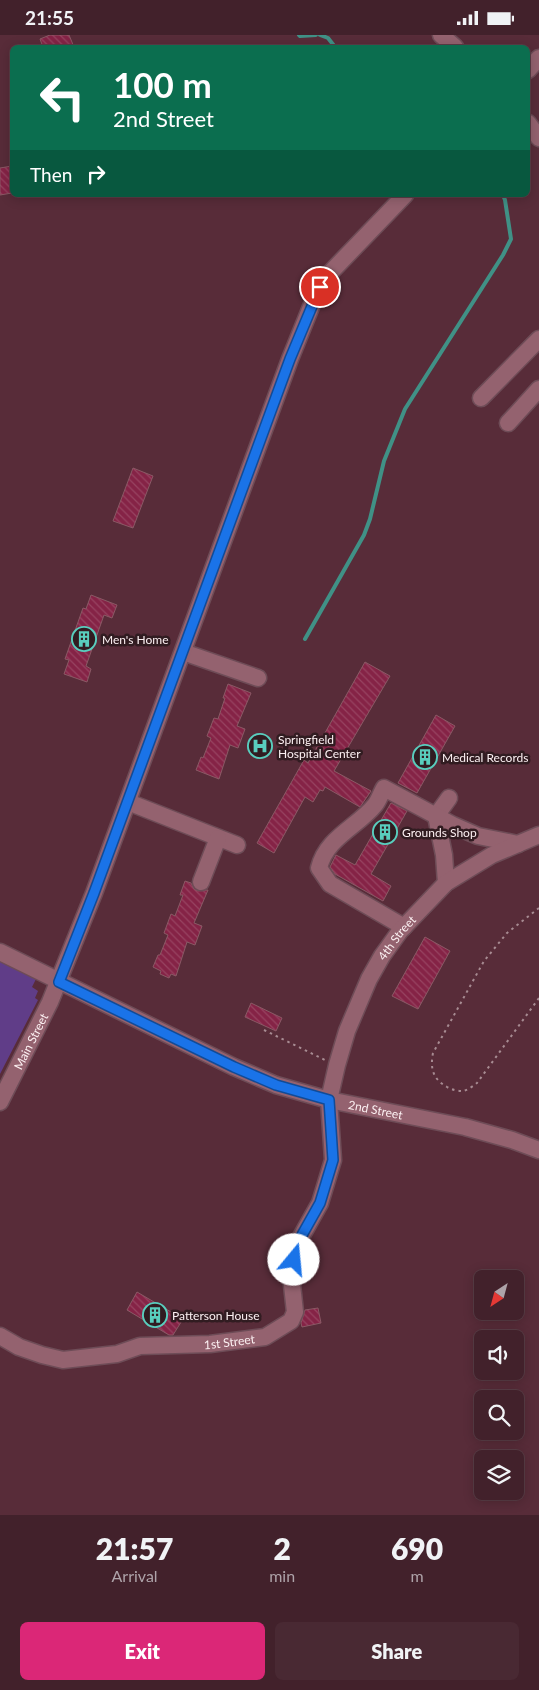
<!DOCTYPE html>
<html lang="en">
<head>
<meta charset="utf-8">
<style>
	:root { --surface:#42212b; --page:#492933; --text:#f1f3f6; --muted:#aea3a9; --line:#5a3e47; --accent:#db2777 }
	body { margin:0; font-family:Lato,sans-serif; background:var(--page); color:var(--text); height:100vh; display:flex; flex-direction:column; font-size:19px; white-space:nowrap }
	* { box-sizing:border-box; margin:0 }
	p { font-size:16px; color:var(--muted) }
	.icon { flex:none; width:28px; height:28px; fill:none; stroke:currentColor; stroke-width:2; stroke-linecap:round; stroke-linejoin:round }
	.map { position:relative; height:1480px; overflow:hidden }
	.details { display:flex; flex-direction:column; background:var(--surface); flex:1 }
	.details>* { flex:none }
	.top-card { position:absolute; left:10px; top:10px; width:520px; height:152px; border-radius:8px; box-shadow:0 2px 12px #0003,0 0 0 1px var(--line); background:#0b6e4f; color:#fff; overflow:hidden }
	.needle { width:32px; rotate:216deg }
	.buttons { position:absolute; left:474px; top:1235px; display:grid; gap:10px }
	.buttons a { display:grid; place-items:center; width:50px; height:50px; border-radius:8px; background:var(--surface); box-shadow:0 2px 12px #0003,0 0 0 1px var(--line); font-size:25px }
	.pin { position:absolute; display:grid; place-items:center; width:42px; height:42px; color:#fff; margin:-21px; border:2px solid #fff; border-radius:50%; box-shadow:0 1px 5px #0007 }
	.me { position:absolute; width:55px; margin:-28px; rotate:17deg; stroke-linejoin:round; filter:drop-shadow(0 0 4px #0008) }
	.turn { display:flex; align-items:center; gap:18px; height:105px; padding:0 20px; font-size:22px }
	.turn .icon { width:65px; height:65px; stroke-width:2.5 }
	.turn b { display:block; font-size:35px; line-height:42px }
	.then { display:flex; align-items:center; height:48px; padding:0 20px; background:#0003; gap:10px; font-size:19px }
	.eta { display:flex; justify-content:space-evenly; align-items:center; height:85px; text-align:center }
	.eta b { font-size:30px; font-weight:800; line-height:35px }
	.action { display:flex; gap:10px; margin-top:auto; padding:10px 20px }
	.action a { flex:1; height:58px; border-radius:8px; background:var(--accent); color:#fff; font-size:20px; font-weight:800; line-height:58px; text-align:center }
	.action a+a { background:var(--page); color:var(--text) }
	.status { display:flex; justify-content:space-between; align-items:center; height:35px; padding:0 25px; background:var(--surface); direction:ltr }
	.status svg { height:14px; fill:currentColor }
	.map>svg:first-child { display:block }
	.green { fill:#603d88 }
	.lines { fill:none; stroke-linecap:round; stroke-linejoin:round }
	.stream { stroke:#409186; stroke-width:4 }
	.building { fill:url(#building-back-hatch); stroke:#8a5965 }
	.minor-casing { stroke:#6e4c57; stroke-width:19 }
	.path { stroke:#a78b92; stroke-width:2; stroke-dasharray:2.5 4; stroke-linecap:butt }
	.minor { stroke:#94626f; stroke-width:16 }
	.route-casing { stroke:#114b97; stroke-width:12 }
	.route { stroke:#1a73e8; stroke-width:9 }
	.labels { text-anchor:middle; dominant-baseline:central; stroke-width:5; stroke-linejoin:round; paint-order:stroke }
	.poi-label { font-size:12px; fill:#fcf0f2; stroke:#311c21; text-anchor:start }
	.street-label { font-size:12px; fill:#fcf0f2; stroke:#311c21 }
</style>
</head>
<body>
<div class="status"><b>21:55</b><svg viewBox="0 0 49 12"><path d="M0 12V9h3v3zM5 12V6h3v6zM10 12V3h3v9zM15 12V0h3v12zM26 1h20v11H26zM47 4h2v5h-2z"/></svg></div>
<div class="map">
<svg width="539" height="1480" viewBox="0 0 539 1480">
	<defs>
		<pattern id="building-back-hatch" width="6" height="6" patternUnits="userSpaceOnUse" patternTransform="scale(1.25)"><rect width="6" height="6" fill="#852346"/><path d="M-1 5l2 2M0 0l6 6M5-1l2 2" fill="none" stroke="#974361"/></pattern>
	</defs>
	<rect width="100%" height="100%" fill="#582c39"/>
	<!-- green -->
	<path class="green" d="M0 924 36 944 32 952 38 956 35 963 38 965 0 1039Z"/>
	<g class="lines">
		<!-- stream -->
		<path class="stream" d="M299 0 300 1 316 0
			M320 0 328 3 335 12
			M305 604 364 500 370 484 384 426 405 374 503 220 511 204 505 165 503 160"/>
	</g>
	<!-- building -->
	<path class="building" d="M50 0H69L74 12H43L40 4Z
		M12 131V158L0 160V133Z
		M133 433 153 441 133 493 113 486Z
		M91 560 117 570 112 583 104 580 86 631 91 634 87 647 64 639 69 625 65 624 83 573 86 574Z
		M365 627 390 641 334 736 371 756 360 772 325 752 323 756 320 755 313 767 305 762 274 818 257 808 304 725 308 728Z
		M228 649 251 658 237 691 245 694 238 713 230 710 219 744 196 735 201 722 203 723 211 703 207 701 214 683 218 684 225 663H223Z
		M436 680 455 691 417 758 398 748Z
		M391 768 407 776 371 839 391 851 383 866 335 839 330 832 336 820 355 830Z
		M185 846 191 848 194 854 198 856 208 855 194 888 202 891 195 910 187 907 176 941 171 939 169 943 160 939 161 936 153 932 158 920H160L168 900 164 898 171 879 175 881 183 860H180Z
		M425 902 450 916 418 974 392 961Z
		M251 968 282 983 276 996 245 982Z
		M137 1257 183 1284 173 1300H169L127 1275Z
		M318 1273 321 1288 302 1292 301 1288 305 1275Z"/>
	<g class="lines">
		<defs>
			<g id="minor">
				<path d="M441 0 455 12"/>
				<path d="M528 35 539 23"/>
				<path d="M528 88 539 103"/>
				<path d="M481 363 539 304"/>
				<path d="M508 388 539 354"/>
				<path d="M183 617 258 643"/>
				<path d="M128 767 237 810"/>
				<path d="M201 847 218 803"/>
				<path d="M446 848 444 820 436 781 449 763"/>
				<path d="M404 892 330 849 319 833C326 803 357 792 375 770 379 765 381 758 384 753L453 790 478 801 518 809"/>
				<path id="s1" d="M0 917 234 1032 276 1050 329 1065 465 1092 512 1105 539 1115"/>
				<path id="s2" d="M0 1067 50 967 94 858 290 324 319 252 329 239 405 160"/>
				<path id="s3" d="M0 1301 19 1312 42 1320 63 1325 117 1319 140 1311 210 1309 265 1302 291 1286 295 1277 291 1241 297 1209 320 1168 333 1125 329 1065 337 1030 347 996 369 944 382 921 400 896 446 848 492 820 539 800"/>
			</g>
		</defs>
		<!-- minor casing -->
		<use href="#minor" class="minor-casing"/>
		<!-- path -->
		<path class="path" d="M539 873 507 898 484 926 433 1018C430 1034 433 1044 447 1052 452 1055 458 1056 463 1056 468 1055 473 1051 477 1048L539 963
			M264 995 325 1025"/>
		<!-- minor -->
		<use href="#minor" class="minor"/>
	</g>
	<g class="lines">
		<defs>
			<path id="route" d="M294 1225 297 1209 320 1168 333 1125 329 1065 276 1050 234 1032 59 947 94 858 290 324 320 252"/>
		</defs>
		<!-- route casing -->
		<use href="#route" class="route-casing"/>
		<!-- route -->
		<use href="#route" class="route"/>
	</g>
	<!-- icons -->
	<defs>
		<symbol id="building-ring" viewBox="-11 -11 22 22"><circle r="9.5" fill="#311c21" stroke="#59cebe" stroke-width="1.5"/><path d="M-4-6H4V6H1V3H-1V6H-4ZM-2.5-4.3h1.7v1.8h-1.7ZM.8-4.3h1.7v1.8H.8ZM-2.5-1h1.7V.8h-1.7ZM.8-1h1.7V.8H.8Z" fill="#59cebe"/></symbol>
		<symbol id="hospital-ring" viewBox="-11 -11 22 22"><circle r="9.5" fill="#311c21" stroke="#59cebe" stroke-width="1.5"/><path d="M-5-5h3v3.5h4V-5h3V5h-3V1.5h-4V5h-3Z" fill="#59cebe"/></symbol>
	</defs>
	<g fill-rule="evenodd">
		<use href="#building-ring" x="70" y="590" width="28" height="28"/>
		<use href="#hospital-ring" x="246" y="697" width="28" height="28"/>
		<use href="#building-ring" x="411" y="708" width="28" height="28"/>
		<use href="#building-ring" x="371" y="783" width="28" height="28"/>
		<use href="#building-ring" x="141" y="1266" width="28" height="28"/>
	</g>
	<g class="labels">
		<!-- poi labels -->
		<g class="poi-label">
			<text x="102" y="604">Men's Home</text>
			<text x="278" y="704">Springfield<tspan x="278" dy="14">Hospital Center</tspan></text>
			<text x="442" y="722">Medical Records</text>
			<text x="402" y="797">Grounds Shop</text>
			<text x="172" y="1280">Patterson House</text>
		</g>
		<!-- street labels -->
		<g class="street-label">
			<text stroke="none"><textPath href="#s3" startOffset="711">4th Street</textPath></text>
			<text stroke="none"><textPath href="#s2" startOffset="68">Main Street</textPath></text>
			<text stroke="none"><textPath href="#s1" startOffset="409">2nd Street</textPath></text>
			<text stroke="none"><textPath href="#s3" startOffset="236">1st Street</textPath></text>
		</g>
	</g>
</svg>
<div class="buttons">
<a><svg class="needle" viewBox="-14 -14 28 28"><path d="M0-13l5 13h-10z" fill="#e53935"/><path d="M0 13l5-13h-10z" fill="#aea3a9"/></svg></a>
<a><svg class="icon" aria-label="sound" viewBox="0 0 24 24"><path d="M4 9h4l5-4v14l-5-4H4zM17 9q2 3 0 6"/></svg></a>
<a><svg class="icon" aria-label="search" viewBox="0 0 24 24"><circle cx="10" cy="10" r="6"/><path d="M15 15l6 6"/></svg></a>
<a><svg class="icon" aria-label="layers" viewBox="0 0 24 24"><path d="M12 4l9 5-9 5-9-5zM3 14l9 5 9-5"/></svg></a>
</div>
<div class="pin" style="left:320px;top:252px;background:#d93025"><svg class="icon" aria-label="arrive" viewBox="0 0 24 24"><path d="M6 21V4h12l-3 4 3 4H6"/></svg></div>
<svg class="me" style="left:294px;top:1225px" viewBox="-20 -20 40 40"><circle r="19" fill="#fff"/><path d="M0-13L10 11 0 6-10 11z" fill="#1a73e8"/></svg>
<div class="top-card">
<div class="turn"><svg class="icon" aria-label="left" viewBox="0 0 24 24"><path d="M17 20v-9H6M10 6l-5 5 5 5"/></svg><div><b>100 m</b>2nd Street</div></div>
<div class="then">Then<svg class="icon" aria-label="right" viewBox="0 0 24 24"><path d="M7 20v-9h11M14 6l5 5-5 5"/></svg></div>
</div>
</div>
<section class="details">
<div class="eta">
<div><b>21:57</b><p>Arrival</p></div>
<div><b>2</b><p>min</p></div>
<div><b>690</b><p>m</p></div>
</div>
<div class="action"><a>Exit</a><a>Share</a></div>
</section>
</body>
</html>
